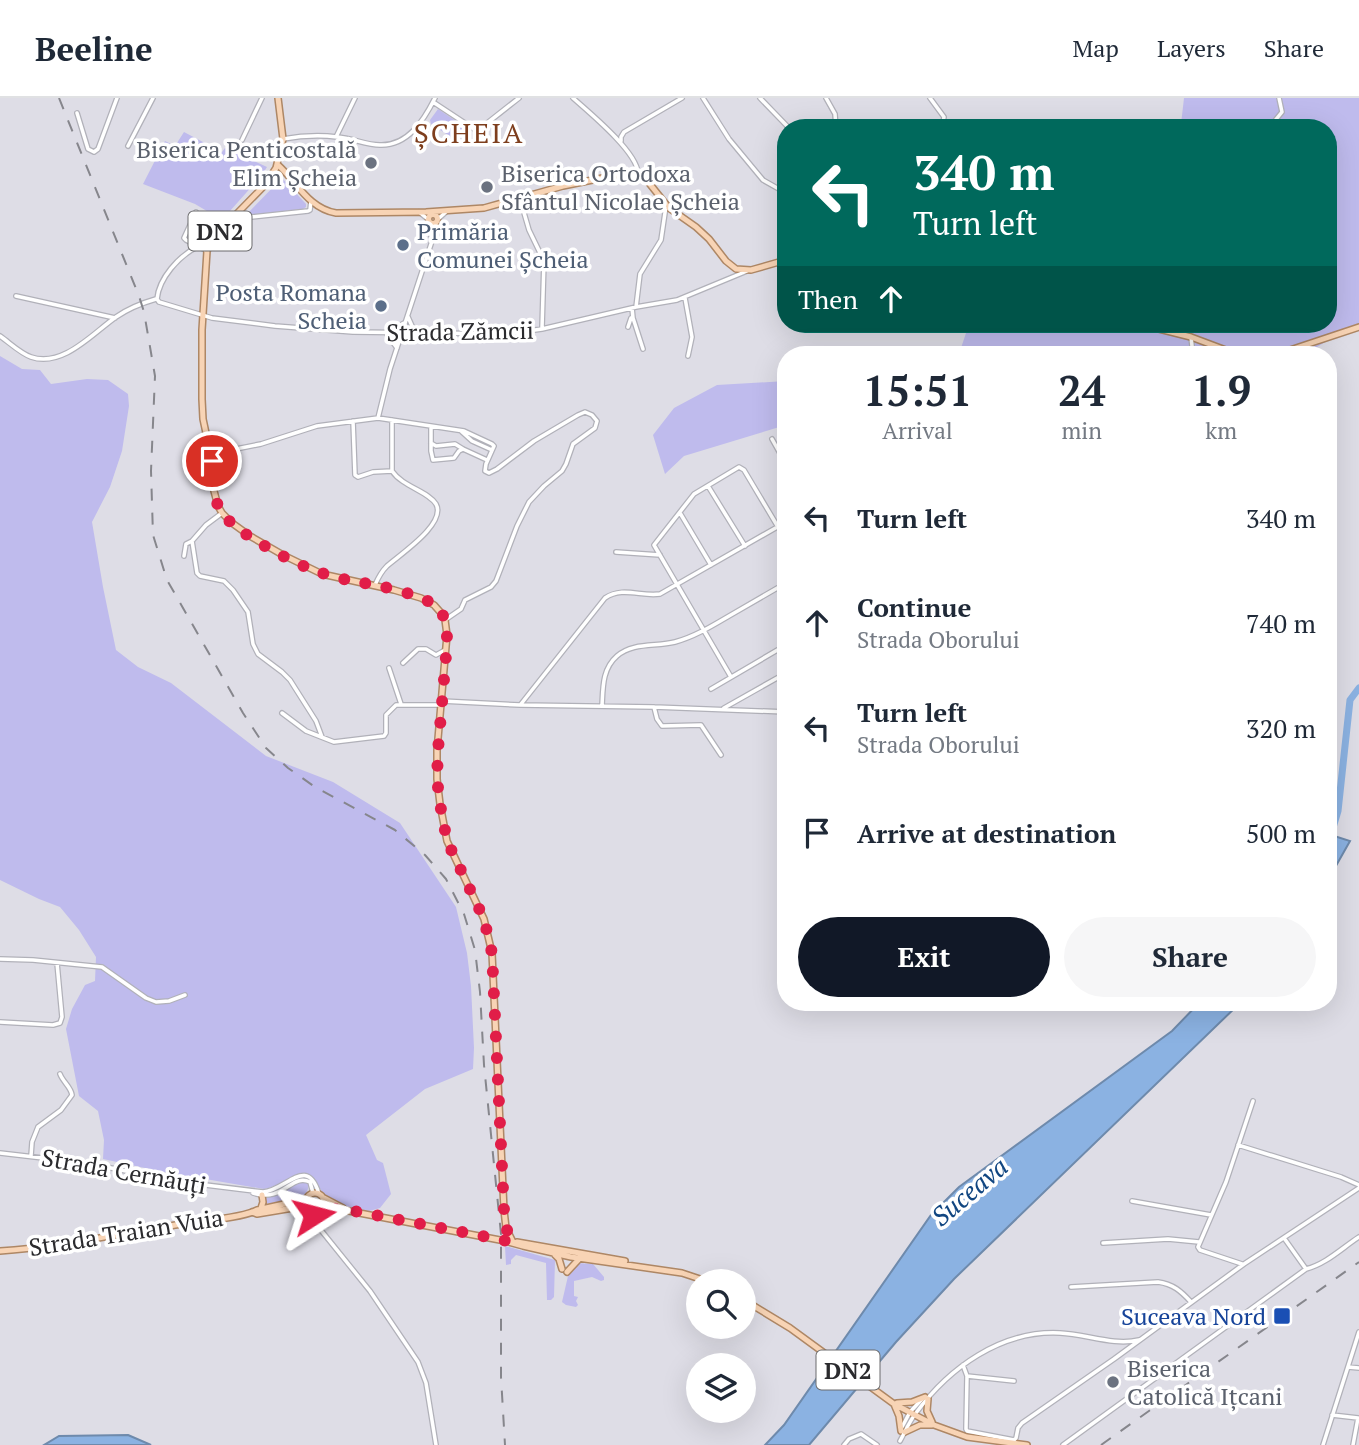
<!DOCTYPE html>
<html lang="en">
<head>
<meta charset="utf-8">
<style>
	:root { --surface:#fff; --page:#f6f6f7; --text:#1f2937; --muted:#747a83; --line:#e0e1e3; --accent:#111827 }
	body { margin:0; font-family:"PT Serif",serif; background:var(--page); color:var(--text); height:100vh; display:flex; flex-direction:column; font-size:26px; white-space:nowrap }
	* { box-sizing:border-box; margin:0 }
	p { font-size:23px; color:var(--muted) }
	.icon { flex:none; width:38px; height:38px; fill:none; stroke:currentColor; stroke-width:2; stroke-linecap:round; stroke-linejoin:round }
	.map { position:relative; flex:1; overflow:hidden }
	.side { position:absolute; left:777px; top:248px; width:560px; height:665px; display:flex; flex-direction:column; background:var(--surface); border-radius:28px; box-shadow:0 7px 28px #0002 }
	.side>* { flex:none }
	.top-card { position:absolute; left:777px; top:21px; width:560px; height:214px; border-radius:28px; box-shadow:0 7px 28px #0002; background:#00695c; color:#fff; overflow:hidden }
	.tools { position:absolute; left:686px; top:1171px; display:grid; gap:14px }
	.tools a { display:grid; place-items:center; width:70px; height:70px; border-radius:50%; background:var(--surface); box-shadow:0 7px 28px #0002; font-size:35px }
	.pin { position:absolute; display:grid; place-items:center; width:60px; height:60px; color:#fff; margin:-30px; border:4px solid #fff; border-radius:50%; box-shadow:0 2px 7px #0007 }
	.me { position:absolute; width:77px; margin:-38px; rotate:81deg; stroke-linejoin:round; filter:drop-shadow(0 0 5px #0008) }
	.turn { display:flex; align-items:center; gap:24px; height:147px; padding:0 21px; font-size:32px }
	.turn .icon { width:91px; height:91px; stroke-width:2.5 }
	.turn b { display:block; font-size:49px; line-height:60px }
	.then { display:flex; align-items:center; height:66px; padding:0 21px; background:#0003; gap:14px; font-size:26px }
	.eta { display:flex; justify-content:space-evenly; align-items:center; height:119px; text-align:center }
	.eta b { font-size:42px; font-weight:600; line-height:49px }
	.primary-button { display:flex; gap:14px; margin-top:auto; padding:14px 21px }
	.primary-button a { flex:1; height:80px; border-radius:42px; background:var(--accent); color:#fff; font-size:28px; font-weight:600; line-height:80px; text-align:center }
	.primary-button a+a { background:var(--page); color:var(--text) }
	ul { padding:0; list-style:none }
	li { display:flex; align-items:center; gap:21px; height:105px; padding:0 21px }
	li div { flex:1 }
	li b { display:block; font-size:26px }
	li em { font-style:normal }
	header { display:flex; align-items:center; gap:42px; box-sizing:border-box; height:98px; padding:0 35px; background:var(--surface); border-bottom:2px solid var(--line) }
	header strong { font-size:33px }
	nav { display:flex; gap:38px; margin-inline-start:auto; font-size:24px }
	.map>svg:first-child { display:block }
	.green { fill:#bfbbed }
	.water { fill:#8bb2e2; stroke:#6e8aac; stroke-width:2 }
	.lines { fill:none; stroke-linecap:round; stroke-linejoin:round }
	.river { stroke:#8bb2e2; stroke-width:7 }
	.minor-casing { stroke:#b1b1b9; stroke-width:6 }
	.major-casing { stroke:#ae8765; stroke-width:8 }
	.minor { stroke:#fff; stroke-width:3.5 }
	.major { stroke:#f8d4b5; stroke-width:5 }
	.rail { stroke:#86868c; stroke-width:2; stroke-dasharray:12 12; stroke-linecap:butt }
	.route { stroke:#e11d48; stroke-width:12; stroke-dasharray:0 21.6 }
	.worship-dot { fill:#6b7280; stroke:#fff; stroke-width:2.5 }
	.service-dot { fill:#5c6f8a; stroke:#fff; stroke-width:2.5 }
	.transit-dot { fill:#1a4fb4; stroke:#fff; stroke-width:2.5 }
	.labels { text-anchor:middle; dominant-baseline:central; stroke-width:7; stroke-linejoin:round; paint-order:stroke }
	.shield { fill:#fff; stroke:#6b6b6d; stroke-width:2 }
	.shield-label { font-size:23px; font-weight:bold; fill:#2b2b2e }
	.worship-label { font-size:24px; fill:#5b616d; stroke:#fff; text-anchor:start }
	.service-label { font-size:24px; fill:#4e5e75; stroke:#fff; text-anchor:start }
	.street-label { font-size:24px; fill:#2b2b2e; stroke:#fff }
	.transit-label { font-size:24px; fill:#164399; stroke:#fff; text-anchor:end }
	.water-label { font-size:26px; font-style:italic; fill:#114681; stroke:#fff }
	.quarter-label { font-size:28px; letter-spacing:2px; fill:#7e3e1d; stroke:#fff }
</style>
</head>
<body>
<header>
<strong>Beeline</strong>
<nav><a>Map</a><a>Layers</a><a>Share</a></nav>
</header>
<div class="map">
<svg width="1359" height="1347" viewBox="0 0 1359 1347">
	<rect width="100%" height="100%" fill="#dedde6"/>
	<!-- green -->
	<path class="green" d="M1184 0H1359V226L1348 230 1304 257H952L961 250 969 226H1328V30H1167L1181 26Z
		M438 11 465 29 459 41H454L431 26 430 22Z
		M184 34 222 54 225 50 267 69 262 77 222 122 195 106 143 86 165 43 175 48Z
		M282 80 306 106V109L303 111 245 118Z
		M0 258 22 271 40 272 51 286 87 281 108 282 128 296 129 308 122 353 110 389 92 424 103 489 116 552 138 569 171 585 266 658 333 684 400 725 456 809 467 855 471 888 474 950 473 971 425 991 366 1037 377 1062 383 1065 391 1096 380 1110 366 1114 347 1110 331 1104 326 1100 315 1083 303 1076C289 1078 279 1089 264 1091L159 1073 103 1061 104 1042 98 1013 79 998 66 931 72 911 85 887 95 883 96 859 79 832 60 809 39 801 0 782Z
		M786 283V327L684 358 665 376 653 337 674 310 717 287Z
		M299 1084 308 1085C312 1104 280 1103 266 1106L265 1100 275 1098Z
		M505 1148 555 1162 554 1199 551 1202H547L546 1165 516 1157 511 1162V1166L506 1167Z
		M577 1165 593 1166 604 1179V1182L601 1183 592 1179 574 1183V1198L578 1199 576 1203 578 1207 576 1209 566 1207 562 1204 568 1178Z"/>
	<!-- water -->
	<path class="water" d="M1328 736 1350 743 1328 782Z
		M1199 905H1240L954 1181 896 1244 809 1347H765L784 1327 931 1117 959 1089 1172 933Z
		M128 1337 151 1347H44L59 1338Z"/>
	<g class="lines">
		<!-- river -->
		<path class="river" d="M1328 746 1338 713 1350 602 1359 590"/>
		<defs>
			<path id="minor" d="M573 0C590 15 637 54 638 75
				M703 0 729 41 763 82 786 95
				M760 0 789 30
				M826 0 835 16 836 30
				M930 0 944 19 942 30
				M433 4 477 33 519 0
				M77 15 88 51 94 54 98 51 117 0
				M1269 30 1282 14 1279 0
				M336 39 355 0
				M283 41C300 38 320 37 337 39 352 40 366 47 380 47 408 48 424 22 435 0
				M242 42 262 0
				M621 43V39L624 34 682 0
				M128 48 153 0
				M520 101 529 132 544 163 542 230
				M196 114 184 140 186 142 207 153
				M419 114 429 122
				M233 121 308 113 310 112 311 103
				M437 122 447 113
				M191 123 218 136
				M429 123 431 138
				M197 149C179 158 159 180 157 201L159 204 212 220 275 228 353 234 506 236 542 231 636 209 677 202 747 173
				M16 198 115 220
				M685 200 692 239 688 258
				M636 209 640 176 661 142 666 108
				M632 210 633 220 643 251
				M408 219 412 228 417 233
				M628 229 631 220
				M390 234 404 225
				M386 235 397 250
				M0 238C10 245 20 255 31 259 63 270 93 235 116 219 129 210 142 205 156 201
				M1191 239 1193 257
				M378 320 390 271 433 140 436 124
				M353 323 355 377 358 379 373 374 392 373
				M431 328V353L433 362 454 360 459 353 463 351
				M461 333 472 343 492 352
				M772 341 786 366
				M431 345 436 348 455 346 463 351 487 362
				M211 356 261 346 317 328 378 320 464 333 492 346 494 348 486 366 485 373 489 375 497 371 534 343 578 317 585 314 592 317 597 323 595 330 573 346 566 366 562 373 544 388 529 404 517 428 496 483 491 489 465 502 461 511 445 522
				M708 388 745 448
				M222 415 206 427 192 443 197 475 200 478 224 483 233 492 248 514 253 546 258 556 282 574 290 582 316 623 322 639
				M680 415 711 467
				M616 454 660 457
				M184 458 186 446 192 443
				M375 487C378 480 381 474 387 468 399 457 447 426 436 406 428 393 403 389 392 373V322
				M403 565 418 551H426L436 557 445 552
				M389 570 401 606
				M731 579 654 447 694 396 739 369 744 372 778 429
				M711 591 786 547
				M442 603 520 607 654 609 786 614
				M521 606 605 500C623 488 641 499 660 496L786 424
				M602 608C603 590 602 571 617 558 633 544 656 549 675 544 694 539 712 528 729 518 748 507 767 496 786 485
				M654 609 657 621 662 628 701 627 721 657
				M724 610 786 575
				M282 615 306 633 334 644 384 638 386 635V617L396 607H442
				M0 861 33 862 102 869 146 900 156 904 169 903 185 897
				M0 924 53 927 60 925 62 919 57 865
				M1238 1047 1341 1079 1359 1087
				M0 1055 86 1065 181 1084 263 1094C286 1093 307 1056 319 1096
				M31 1058 32 1044 38 1029 61 1012 72 997C71 989 63 984 60 976
				M253 1095C284 1105 291 1075 310 1084L313 1095
				M1132 1103 1211 1117
				M315 1114 314 1120 316 1126 370 1193 418 1264 426 1285 436 1347
				M1284 1140 1306 1171
				M1103 1145 1168 1141 1199 1144
				M1242 1166 1200 1152 1198 1149 1226 1084 1253 1003
				M1071 1189 1158 1184C1173 1186 1181 1193 1191 1204
				M963 1267 967 1278 966 1331 967 1333 1014 1342 1016 1340 1018 1330 1022 1325 1114 1261 1244 1166 1359 1090
				M1348 1269 1359 1270
				M967 1278 1014 1283
				M1332 1317 1358 1320
				M902 1329 910 1314 922 1301
				M900 1343C905 1334 909 1324 916 1315 949 1270 1001 1232 1060 1235 1086 1236 1113 1248 1139 1242
				M844 1347 849 1341 861 1336 877 1347
				M1063 1347 1306 1171C1326 1166 1342 1150 1359 1139
				M1323 1347 1359 1234
				M1353 1347 1358 1320"/>
			<path id="major" d="M278 0 283 41 276 70 264 88 213 140 207 153 202 232V301L203 321 212 363 214 393 218 408 222 415 232 425 250 438 283 457 322 476 394 492 421 500 434 507 442 516 445 522 447 537 437 652V681L440 706 447 743 484 821 492 855 504 1112 506 1130 513 1144
				M278 67C296 83 309 111 336 115L426 114 484 110 563 88 622 76 635 75 645 80 669 110 696 129 709 141 726 163 736 171 751 172 786 162
				M428.5 121a4.5 4.5 0 1 1 9 0a4.5 4.5 0 1 1-9 0Z
				M1139 226 1191 239 1231 254 1249 257
				M1257 257 1290 252 1359 229
				M306 1104a9 9 0 1 1 18 0a9 9 0 1 1-18 0Z
				M324 1100 343 1110
				M261 1110 263 1104 262 1097
				M322 1111 331 1110 349 1113 505 1143 523 1148 571 1159 682 1175 706 1183
				M252 1114 257 1116 293 1110 309 1111
				M517 1144 625 1163
				M0 1153C61 1149 122 1135 182 1126 200 1123 243 1120 257 1112L307 1101
				M555 1157 559 1161 562 1171
				M567 1174 580 1160
				M744 1202 790 1230 894 1306 934 1327 967 1339 1027 1347
				M928 1301 927 1313 932 1324
				M897 1305 912 1304 925 1299
				M894 1306 899 1318 901 1333
				M905 1334 920 1327H932"/>
		</defs>
		<!-- minor casing -->
		<use href="#minor" class="minor-casing"/>
		<!-- major casing -->
		<use href="#major" class="major-casing"/>
		<!-- minor -->
		<use href="#minor" class="minor"/>
		<!-- major -->
		<use href="#major" class="major"/>
		<!-- rail -->
		<path class="rail" d="M59 0 139 198 144 214 155 278 151 373 153 437 167 482 243 615 266 650 288 670 315 689 395 732 425 757 446 781 464 816 475 852 480 894 484 967 501 1136V1279L505 1347
			M1101 1347 1359 1164"/>
	</g>
	<g class="lines">
		<!-- route -->
		<path class="route" d="M212 363C213 380 212 400 222 415 237 436 296 467 322 475 332 479 343 481 353 483 374 487 424 495 439 511 447 521 447 534 447 546L438 652 437 681 440 706 447 743 484 821 492 855 504 1112 506 1130 513 1144 349 1112 327 1110 315 1114 314 1117"/>
	</g>
	<!-- markers -->
	<g class="worship-dot">
		<circle cx="371" cy="65" r="7"/>
		<circle cx="487" cy="89" r="7"/>
		<circle cx="1113" cy="1284" r="7"/>
	</g>
	<g class="service-dot">
		<circle cx="403" cy="147" r="7"/>
		<circle cx="381" cy="208" r="7"/>
	</g>
	<rect class="transit-dot" x="1273" y="1209" width="18" height="18" rx="3.5"/>
	<g class="labels">
		<!-- shield labels -->
		<g class="shield">
			<rect x="188.5" y="113.5" width="63" height="39" rx="5"/>
			<rect x="816.5" y="1252.5" width="63" height="39" rx="5"/>
		</g>
		<g class="shield-label">
			<text x="220" y="133">DN2</text>
			<text x="848" y="1272">DN2</text>
		</g>
		<!-- worship labels -->
		<g class="worship-label">
			<text x="357" y="51" text-anchor="end">Biserica Penticostală<tspan x="357" dy="28">Elim Șcheia</tspan></text>
			<text x="501" y="75">Biserica Ortodoxa<tspan x="501" dy="28">Sfântul Nicolae Șcheia</tspan></text>
			<text x="1127" y="1270">Biserica<tspan x="1127" dy="28">Catolică Ițcani</tspan></text>
		</g>
		<!-- service labels -->
		<g class="service-label">
			<text x="417" y="133">Primăria<tspan x="417" dy="28">Comunei Șcheia</tspan></text>
			<text x="367" y="194" text-anchor="end">Posta Romana<tspan x="367" dy="28">Scheia</tspan></text>
		</g>
		<!-- street labels -->
		<g class="street-label">
			<text transform="translate(460 233) rotate(-1)">Strada Zămcii</text>
			<text transform="translate(124 1073) rotate(10)">Strada Cernăuți</text>
			<text transform="translate(126 1134) rotate(-9)">Strada Traian Vuia</text>
		</g>
		<!-- transit labels -->
		<g class="transit-label">
			<text x="1266" y="1218">Suceava Nord</text>
		</g>
		<!-- water labels -->
		<g class="water-label">
			<text transform="translate(969 1093) rotate(-40)">Suceava</text>
		</g>
		<!-- quarter labels -->
		<g class="quarter-label">
			<text x="469" y="34">ȘCHEIA</text>
		</g>
	</g>
</svg>
<div class="tools">
<a><svg class="icon" aria-label="search" viewBox="0 0 24 24"><circle cx="10" cy="10" r="6"/><path d="M15 15l6 6"/></svg></a>
<a><svg class="icon" aria-label="layers" viewBox="0 0 24 24"><path d="M12 4l9 5-9 5-9-5zM3 14l9 5 9-5"/></svg></a>
</div>
<div class="pin" style="left:212px;top:363px;background:#d93025"><svg class="icon" aria-label="arrive" viewBox="0 0 24 24"><path d="M6 21V4h12l-3 4 3 4H6"/></svg></div>
<svg class="me" style="left:314px;top:1117px" viewBox="-20 -20 40 40"><path d="M0-17L14 15 0 8-14 15z" fill="#e11d48" stroke="#fff" stroke-width="4"/></svg>
<div class="top-card">
<div class="turn"><svg class="icon" aria-label="left" viewBox="0 0 24 24"><path d="M17 20v-9H6M10 6l-5 5 5 5"/></svg><div><b>340 m</b>Turn left</div></div>
<div class="then">Then<svg class="icon" aria-label="ahead" viewBox="0 0 24 24"><path d="M12 20V5M6 11l6-6 6 6"/></svg></div>
</div>
<section class="side">
<div class="eta">
<div><b>15:51</b><p>Arrival</p></div>
<div><b>24</b><p>min</p></div>
<div><b>1.9</b><p>km</p></div>
</div>
<ul>
<li><svg class="icon" aria-label="left" viewBox="0 0 24 24"><path d="M17 20v-9H6M10 6l-5 5 5 5"/></svg><div><b>Turn left</b></div><em>340 m</em></li>
<li><svg class="icon" aria-label="ahead" viewBox="0 0 24 24"><path d="M12 20V5M6 11l6-6 6 6"/></svg><div><b>Continue</b><p>Strada Oborului</p></div><em>740 m</em></li>
<li><svg class="icon" aria-label="left" viewBox="0 0 24 24"><path d="M17 20v-9H6M10 6l-5 5 5 5"/></svg><div><b>Turn left</b><p>Strada Oborului</p></div><em>320 m</em></li>
<li><svg class="icon" aria-label="arrive" viewBox="0 0 24 24"><path d="M6 21V4h12l-3 4 3 4H6"/></svg><div><b>Arrive at destination</b></div><em>500 m</em></li>
</ul>
<div class="primary-button"><a>Exit</a><a>Share</a></div>
</section>
</div>
</body>
</html>
